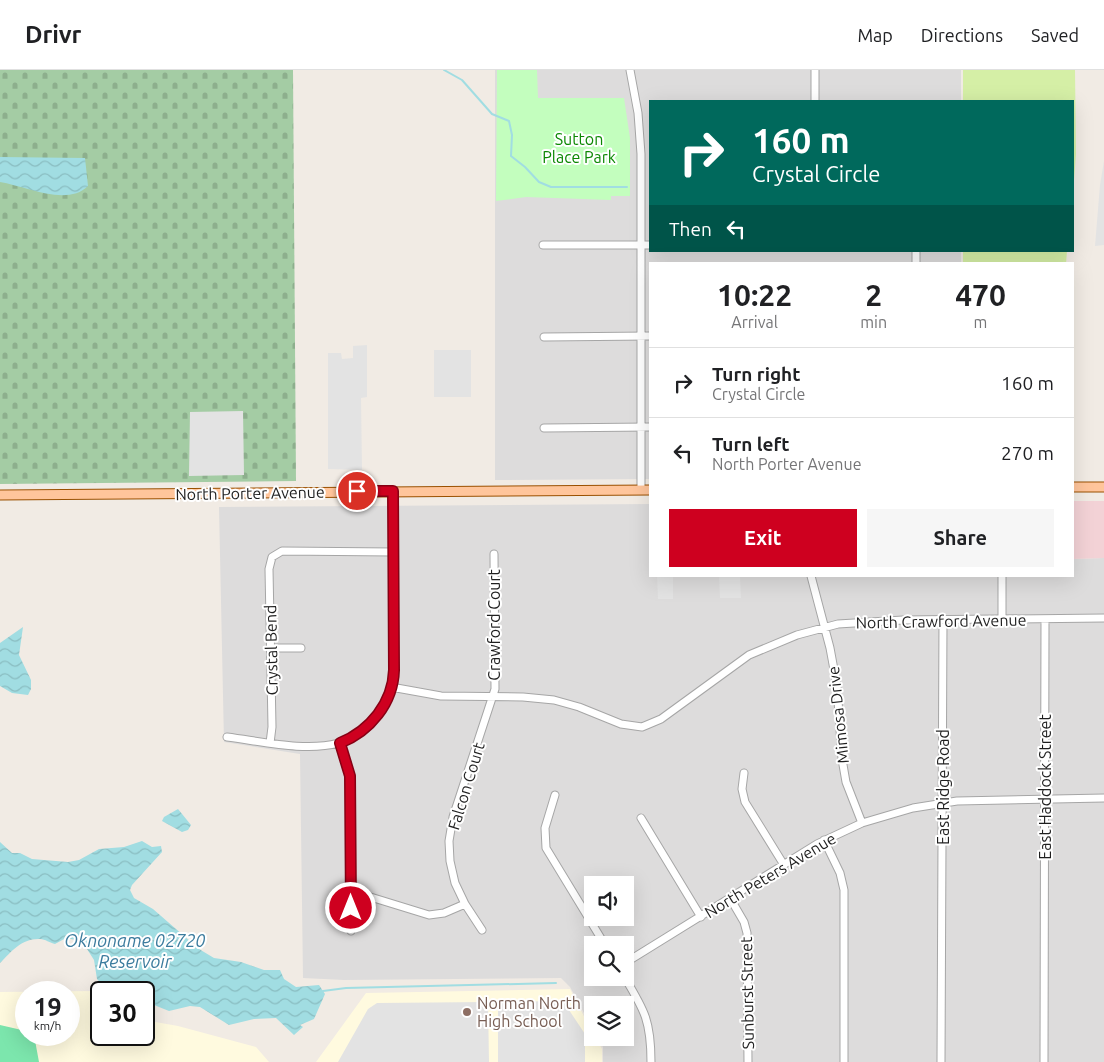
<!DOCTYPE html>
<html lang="en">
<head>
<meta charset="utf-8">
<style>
	:root { --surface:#fff; --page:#f6f6f6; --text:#202124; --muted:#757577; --line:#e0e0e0; --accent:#ce001f }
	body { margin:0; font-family:Ubuntu,sans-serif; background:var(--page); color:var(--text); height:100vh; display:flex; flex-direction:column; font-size:19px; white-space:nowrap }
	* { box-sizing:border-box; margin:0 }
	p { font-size:16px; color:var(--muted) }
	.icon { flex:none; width:28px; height:28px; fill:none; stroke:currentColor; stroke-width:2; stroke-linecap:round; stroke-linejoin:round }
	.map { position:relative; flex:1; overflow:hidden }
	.sheet { position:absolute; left:649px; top:192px; width:425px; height:315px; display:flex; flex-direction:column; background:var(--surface); border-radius:0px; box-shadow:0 5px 20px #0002 }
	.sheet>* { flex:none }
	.banner { position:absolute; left:649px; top:30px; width:425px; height:152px; border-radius:0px; box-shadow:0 5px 20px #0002; background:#00695c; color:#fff; overflow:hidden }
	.tools { position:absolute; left:584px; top:806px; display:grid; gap:10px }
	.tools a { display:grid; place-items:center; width:50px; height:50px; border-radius:0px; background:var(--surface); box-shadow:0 5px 20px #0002; font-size:25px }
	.speed { position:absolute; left:15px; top:911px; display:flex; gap:10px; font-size:25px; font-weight:700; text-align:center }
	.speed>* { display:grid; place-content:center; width:65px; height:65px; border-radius:50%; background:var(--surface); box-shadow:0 5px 20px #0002; line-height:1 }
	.speed small { font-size:12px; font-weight:400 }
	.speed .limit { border:2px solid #111; border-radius:8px; background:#fff; color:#111 }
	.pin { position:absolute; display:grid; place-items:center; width:42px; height:42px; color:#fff; margin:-21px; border:2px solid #fff; border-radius:50%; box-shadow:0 1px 5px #0007 }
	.me { position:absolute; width:55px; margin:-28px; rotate:0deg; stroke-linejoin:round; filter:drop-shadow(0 0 4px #0008) }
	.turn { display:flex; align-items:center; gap:18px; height:105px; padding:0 20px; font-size:22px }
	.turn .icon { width:65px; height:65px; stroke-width:2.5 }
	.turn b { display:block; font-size:35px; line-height:42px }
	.then { display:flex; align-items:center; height:48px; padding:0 20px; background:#0003; gap:10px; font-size:19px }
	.eta { display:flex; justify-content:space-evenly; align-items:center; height:85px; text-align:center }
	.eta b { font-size:30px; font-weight:600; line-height:35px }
	.cta { display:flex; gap:10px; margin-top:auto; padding:10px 20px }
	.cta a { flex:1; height:58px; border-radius:0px; background:var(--accent); color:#fff; font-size:20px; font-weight:600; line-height:58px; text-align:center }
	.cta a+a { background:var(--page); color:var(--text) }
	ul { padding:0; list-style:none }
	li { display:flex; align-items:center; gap:15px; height:70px; padding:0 20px; border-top:1px solid var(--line) }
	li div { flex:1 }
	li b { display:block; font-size:19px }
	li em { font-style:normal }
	header { display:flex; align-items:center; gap:30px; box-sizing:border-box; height:70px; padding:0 25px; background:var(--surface); border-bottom:1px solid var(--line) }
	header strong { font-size:24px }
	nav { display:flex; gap:28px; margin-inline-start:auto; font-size:18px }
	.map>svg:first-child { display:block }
	.residential { fill:#dddcdc; fill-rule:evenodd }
	.commercial { fill:#f3d2d6 }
	.education { fill:#fffadf; fill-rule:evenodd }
	.grass { fill:#d5efa6 }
	.cemetery { fill:url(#cemetery-stones) }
	.park { fill:#c3febe }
	.pitch { fill:#7ce6ad }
	.parking { fill:#e3e3e3 }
	.water { fill:url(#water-waves) }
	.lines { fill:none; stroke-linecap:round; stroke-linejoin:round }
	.stream { stroke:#a1dde2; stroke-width:2 }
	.minor-casing { stroke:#a6a6a6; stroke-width:9 }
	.major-casing { stroke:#9a5000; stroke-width:11 }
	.minor { stroke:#fff; stroke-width:7 }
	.major { stroke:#ffc59b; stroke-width:9 }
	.route-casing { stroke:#860014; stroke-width:12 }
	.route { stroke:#ce001f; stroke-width:9 }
	.education-dot { fill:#8d6e63; stroke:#fff; stroke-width:2 }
	.labels { text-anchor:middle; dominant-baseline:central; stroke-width:4; stroke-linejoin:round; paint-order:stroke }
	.park-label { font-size:16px; fill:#0b8802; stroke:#fff }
	.street-label { font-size:16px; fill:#1f1f1f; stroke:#fff }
	.education-label { font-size:16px; fill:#785e54; stroke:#fff; text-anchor:start }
	.water-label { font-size:18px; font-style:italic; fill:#3c7c9e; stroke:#fff }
</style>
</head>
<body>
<header>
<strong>Drivr</strong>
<nav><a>Map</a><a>Directions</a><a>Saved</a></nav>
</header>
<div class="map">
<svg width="1104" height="992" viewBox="0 0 1104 992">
	<defs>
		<pattern id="cemetery-stones" width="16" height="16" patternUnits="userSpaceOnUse" patternTransform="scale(1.25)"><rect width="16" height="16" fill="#a4cca4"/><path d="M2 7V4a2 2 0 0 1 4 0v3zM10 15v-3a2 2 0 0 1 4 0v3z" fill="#8daf8d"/></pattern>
		<pattern id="water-waves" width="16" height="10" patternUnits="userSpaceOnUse" patternTransform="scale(1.25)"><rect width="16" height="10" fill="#a1dde2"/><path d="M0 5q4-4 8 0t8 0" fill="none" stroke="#8abdc1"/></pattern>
	</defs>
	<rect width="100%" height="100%" fill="#f1ebe4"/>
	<!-- residential -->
	<path class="residential" d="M495 0H961V31H650V181H961V194H650V409L495 410Z
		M650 434V506H1072L1073 489 1104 488V992H603V977L598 968H625V935H592V958L570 917 561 908 344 910 303 908 300 684 224 672 219 437ZM592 815H625V848H592ZM592 875H625V908H592Z"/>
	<!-- commercial -->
	<path class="commercial" d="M1072 431H1104V488L1073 489Z"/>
	<!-- education -->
	<path class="education" d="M570 919 592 962V968H596L602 979V992H316L366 923Z
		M97 921 101 924V965H144V950L178 956 256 977 269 992H0V922ZM26 922H69V965H26Z"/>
	<!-- grass -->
	<path class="grass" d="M963 0H1075L1076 84 1073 124 1072 31H963Z
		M963 181H1067L1066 194H963Z"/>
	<!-- cemetery -->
	<path class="cemetery" d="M0 0H293L296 411 0 414Z"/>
	<!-- park -->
	<path class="park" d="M497 0H537L538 28H624L630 68V126H611V130L526 127 496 131Z"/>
	<!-- pitch -->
	<path class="pitch" d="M0 955 26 961V965H34L39 992H0Z"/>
	<!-- parking -->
	<path class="parking" d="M1104 91V175L1095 176 1100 115Z
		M367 275V327L361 328 362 400 328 399V283H341L342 289 353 288V276Z
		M434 280H471V327H434Z
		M243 341 244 405 189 406 190 342Z
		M657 506H673V529H658Z
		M719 506H740L741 528H720Z
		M563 931 585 964V992H498V932Z
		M488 932 489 992H338L368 939 377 933Z"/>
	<!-- water -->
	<path class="water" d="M0 87 85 88 88 116C67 137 25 116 0 112Z
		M23 557 19 585 31 610V619L28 625 12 623 0 616V573Z
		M178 739 191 755 188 760 182 762 162 751 164 747Z
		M142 771 152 777 161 776 162 782 132 815 130 820 134 828 153 839 199 879 214 888 241 892 264 900H280L284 909 296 917 319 915 325 924 314 949 300 955 303 957 294 965 276 948 254 949 229 955 200 937 190 936 169 941 144 931V922L108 921 97 909 94 890 87 879 76 870 66 868 55 874C50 873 45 869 40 869 22 868 12 881 0 893V772L12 783H20L32 789 68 792 79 790 99 779 124 777Z"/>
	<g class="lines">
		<!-- stream -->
		<path class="stream" d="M444 0 462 10 492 44 509 51 512 65 511 86 525 97 539 112 551 117H627
			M323 921 346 918 556 913"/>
		<defs>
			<path id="minor" d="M630 0 638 43 641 84V420
				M815 0V31
				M543 175H650
				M916 194V181
				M544 267 650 266
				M544 358 650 357
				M811 506 830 578 837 616 842 689 846 712 862 753
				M1002 506V549
				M271 578H301
				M391 617 441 626 523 627 554 630 579 637 621 654 642 657 661 649 749 585 797 565 838 554 903 550 1104 548
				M227 667C296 676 372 700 394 607L393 421
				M270 673 272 657 269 499 272 487 282 481 393 482
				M340 673 350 706 351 861
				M744 703 742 719 745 732 784 795
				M555 725 545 758 546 778 605 875
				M641 748 701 847
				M824 770 840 803 844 820V992
				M351 821 429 845 444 843 465 834
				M730 828 744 852 747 863 748 992
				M482 860 465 834 455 813 450 791 449 771 453 747 495 619 494 484
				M625 893 817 774 862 753 913 738 957 731 1104 728
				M625 908C645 941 651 952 651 992
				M941 992 943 550
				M1044 992 1045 549"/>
			<path id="major" d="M1072 417H1104
				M0 425 650 420"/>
		</defs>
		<!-- minor casing -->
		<use href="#minor" class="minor-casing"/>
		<!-- major casing -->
		<use href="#major" class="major-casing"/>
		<!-- minor -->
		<use href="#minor" class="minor"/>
		<!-- major -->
		<use href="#major" class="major"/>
	</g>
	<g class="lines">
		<defs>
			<path id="route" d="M351 838 350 706 340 673C370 661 393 633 394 600L393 421H357"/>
		</defs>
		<!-- route casing -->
		<use href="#route" class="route-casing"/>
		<!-- route -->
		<use href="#route" class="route"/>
	</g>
	<!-- markers -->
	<circle class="education-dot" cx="467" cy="942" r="5"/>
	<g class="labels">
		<!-- park labels -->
		<g class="park-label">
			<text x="579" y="69">Sutton<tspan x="579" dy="18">Place Park</tspan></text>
		</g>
		<!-- street labels -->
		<g class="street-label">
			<text transform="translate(250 423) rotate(-1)">North Porter Avenue</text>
			<text transform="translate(941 551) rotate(-1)">North Crawford Avenue</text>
			<text transform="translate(494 555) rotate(-90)">Crawford Court</text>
			<text transform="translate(271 580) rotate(-91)">Crystal Bend</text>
			<text transform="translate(838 645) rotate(-96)">Mimosa Drive</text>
			<text transform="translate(466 716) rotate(-73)">Falcon Court</text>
			<text transform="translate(943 717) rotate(-90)">East Ridge Road</text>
			<text transform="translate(1045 717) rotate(-90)">East Haddock Street</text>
			<text transform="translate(770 805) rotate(-31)">North Peters Avenue</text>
			<text transform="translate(747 923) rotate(-91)">Sunburst Street</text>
		</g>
		<!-- education labels -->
		<g class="education-label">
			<text x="477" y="933">Norman North<tspan x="477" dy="18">High School</tspan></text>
		</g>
		<!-- water labels -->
		<g class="water-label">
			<text x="135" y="870">Oknoname 02720<tspan x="135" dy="21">Reservoir</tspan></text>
		</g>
	</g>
</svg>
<div class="tools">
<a><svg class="icon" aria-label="sound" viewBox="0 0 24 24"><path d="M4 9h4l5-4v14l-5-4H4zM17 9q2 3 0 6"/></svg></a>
<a><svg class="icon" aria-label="search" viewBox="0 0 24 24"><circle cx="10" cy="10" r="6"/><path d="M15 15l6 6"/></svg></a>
<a><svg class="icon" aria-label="layers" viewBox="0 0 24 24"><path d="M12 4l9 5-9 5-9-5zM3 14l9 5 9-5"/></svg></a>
</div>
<div class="speed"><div>19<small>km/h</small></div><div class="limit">30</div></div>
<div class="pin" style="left:357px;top:421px;background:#d93025"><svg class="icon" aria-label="arrive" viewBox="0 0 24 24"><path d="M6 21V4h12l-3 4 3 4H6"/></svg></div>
<svg class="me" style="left:351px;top:838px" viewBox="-20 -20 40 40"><circle r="17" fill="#ce001f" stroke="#fff" stroke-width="3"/><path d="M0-11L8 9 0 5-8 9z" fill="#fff"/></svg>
<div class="banner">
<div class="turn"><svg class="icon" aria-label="right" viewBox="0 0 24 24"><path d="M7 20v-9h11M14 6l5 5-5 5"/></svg><div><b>160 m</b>Crystal Circle</div></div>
<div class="then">Then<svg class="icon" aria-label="left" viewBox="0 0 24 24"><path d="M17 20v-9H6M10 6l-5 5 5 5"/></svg></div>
</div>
<section class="sheet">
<div class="eta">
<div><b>10:22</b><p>Arrival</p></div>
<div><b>2</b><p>min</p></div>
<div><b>470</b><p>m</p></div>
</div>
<ul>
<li><svg class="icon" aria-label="right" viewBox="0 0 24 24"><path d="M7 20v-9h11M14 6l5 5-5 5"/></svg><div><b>Turn right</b><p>Crystal Circle</p></div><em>160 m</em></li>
<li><svg class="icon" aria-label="left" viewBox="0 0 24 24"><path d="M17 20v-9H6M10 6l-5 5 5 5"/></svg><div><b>Turn left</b><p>North Porter Avenue</p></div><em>270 m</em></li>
</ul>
<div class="cta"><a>Exit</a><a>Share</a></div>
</section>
</div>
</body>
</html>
